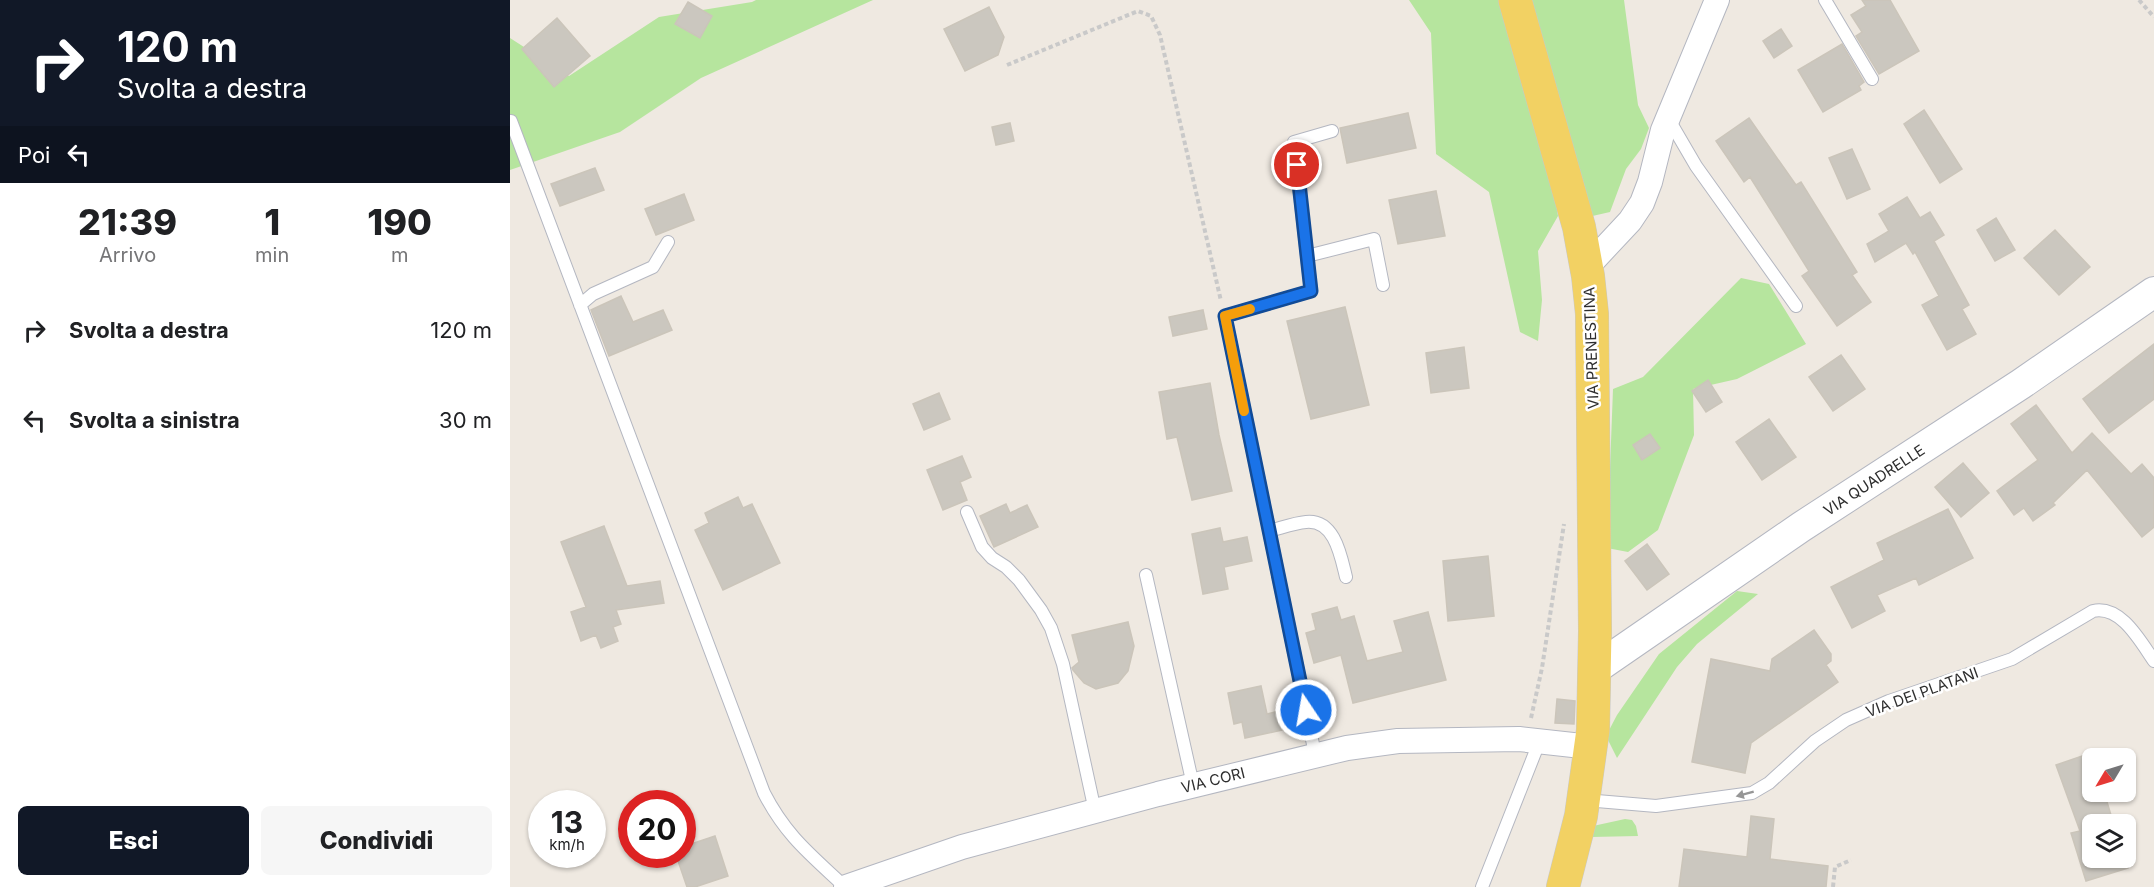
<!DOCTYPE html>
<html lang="it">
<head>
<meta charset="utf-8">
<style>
	:root { --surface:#fff; --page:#f6f6f6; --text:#202124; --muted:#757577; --accent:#111827 }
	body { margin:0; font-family:Inter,sans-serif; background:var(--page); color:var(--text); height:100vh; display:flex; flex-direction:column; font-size:22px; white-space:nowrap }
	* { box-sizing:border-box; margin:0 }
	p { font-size:20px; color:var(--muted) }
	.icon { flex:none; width:33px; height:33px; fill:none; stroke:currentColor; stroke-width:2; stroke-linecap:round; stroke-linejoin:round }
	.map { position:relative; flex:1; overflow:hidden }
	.drawer { display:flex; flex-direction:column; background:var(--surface); width:510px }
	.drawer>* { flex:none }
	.banner { background:#111827; color:#fff; overflow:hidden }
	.needle { width:39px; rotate:232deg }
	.fabs { position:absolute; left:1572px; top:748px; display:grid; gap:12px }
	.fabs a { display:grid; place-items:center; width:54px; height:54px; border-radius:9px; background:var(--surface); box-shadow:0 2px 4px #0004; font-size:30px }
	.speed { position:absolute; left:18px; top:790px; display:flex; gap:12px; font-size:30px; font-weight:700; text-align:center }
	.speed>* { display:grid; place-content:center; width:78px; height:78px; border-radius:50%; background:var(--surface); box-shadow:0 2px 4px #0004; line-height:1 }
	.speed small { font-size:15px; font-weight:400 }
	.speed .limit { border:9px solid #d22; background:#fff; color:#111 }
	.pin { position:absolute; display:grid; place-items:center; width:51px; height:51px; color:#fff; margin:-26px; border:3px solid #fff; border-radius:50%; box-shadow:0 2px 6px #0007 }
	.me { position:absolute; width:66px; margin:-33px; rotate:348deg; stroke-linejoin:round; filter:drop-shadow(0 0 4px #0008) }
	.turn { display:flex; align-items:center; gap:21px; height:126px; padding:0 18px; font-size:27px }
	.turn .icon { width:78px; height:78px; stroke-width:2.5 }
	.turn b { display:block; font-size:42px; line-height:51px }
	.then { display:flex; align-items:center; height:57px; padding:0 18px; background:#0003; gap:12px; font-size:22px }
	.eta { display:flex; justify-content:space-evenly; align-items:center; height:102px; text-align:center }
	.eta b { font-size:36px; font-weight:800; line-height:42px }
	.action { display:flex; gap:12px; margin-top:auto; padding:12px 18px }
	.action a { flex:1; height:69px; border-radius:9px; background:var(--accent); color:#fff; font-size:24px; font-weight:800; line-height:69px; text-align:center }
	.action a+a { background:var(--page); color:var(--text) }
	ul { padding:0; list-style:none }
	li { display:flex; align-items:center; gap:18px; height:90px; padding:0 18px }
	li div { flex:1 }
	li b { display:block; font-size:22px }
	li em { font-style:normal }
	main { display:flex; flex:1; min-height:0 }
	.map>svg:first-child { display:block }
	.green { fill:#b6e59e }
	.building { fill:#cbc7bf; stroke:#cbc5ba; stroke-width:1.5 }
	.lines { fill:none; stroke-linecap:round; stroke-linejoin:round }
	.service-casing { stroke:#b4b7c1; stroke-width:14 }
	.minor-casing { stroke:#b4b7c1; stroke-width:26 }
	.tertiary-casing { stroke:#b4b7c1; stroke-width:32 }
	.primary-casing { stroke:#c9c9c9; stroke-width:34 }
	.path { stroke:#c9c9c9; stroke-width:4; stroke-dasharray:4.5 3; stroke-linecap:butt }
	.service { stroke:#fff; stroke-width:12 }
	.minor { stroke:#fff; stroke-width:24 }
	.tertiary { stroke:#fff; stroke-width:30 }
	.primary { stroke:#f2d163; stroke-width:33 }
	.oneway { fill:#969696 }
	.route-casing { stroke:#114b97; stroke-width:15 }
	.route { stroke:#1a73e8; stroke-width:10 }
	.slow { stroke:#f59e0b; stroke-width:10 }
	.labels { text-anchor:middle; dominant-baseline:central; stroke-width:5; stroke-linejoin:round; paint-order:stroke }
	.street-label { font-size:15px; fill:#2e2e2e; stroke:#fff }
</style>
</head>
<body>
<main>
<section class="drawer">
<div class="banner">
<div class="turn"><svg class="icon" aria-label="right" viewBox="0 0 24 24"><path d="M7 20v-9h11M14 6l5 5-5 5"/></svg><div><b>120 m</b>Svolta a destra</div></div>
<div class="then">Poi<svg class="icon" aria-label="left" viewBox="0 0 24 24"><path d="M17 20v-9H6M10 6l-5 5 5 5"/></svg></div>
</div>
<div class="eta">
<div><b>21:39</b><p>Arrivo</p></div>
<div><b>1</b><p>min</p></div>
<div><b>190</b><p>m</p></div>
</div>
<ul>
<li><svg class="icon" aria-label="right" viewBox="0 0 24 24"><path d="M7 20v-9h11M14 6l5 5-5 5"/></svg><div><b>Svolta a destra</b></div><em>120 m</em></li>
<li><svg class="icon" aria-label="left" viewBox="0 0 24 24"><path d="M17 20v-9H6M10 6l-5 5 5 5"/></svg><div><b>Svolta a sinistra</b></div><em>30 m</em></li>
</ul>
<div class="action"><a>Esci</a><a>Condividi</a></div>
</section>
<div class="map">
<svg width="1644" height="887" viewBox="0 0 1644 887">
	<rect width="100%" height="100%" fill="#efe9e1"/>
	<!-- green -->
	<path class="green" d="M246 0H363L191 78 110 132 0 170V38L59 76 149 17 242 2Z
		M899 0H997L1036 136 1048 216 1028 251 1032 300 1028 341 1010 332 979 192 926 154 921 33Z
		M1013 0H1114L1128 105 1139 128 1131 149 1116 169 1100 212 1078 217Z
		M1231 278 1259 284 1296 344 1227 379 1183 389 1184 435 1148 530 1118 552 1097 548 1103 389 1133 377Z
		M1227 591 1248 594 1187 644 1167 667 1107 758 1096 736 1107 715 1149 654Z
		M1115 819 1122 820 1126 826 1128 836 1081 837 1083 826Z"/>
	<!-- building -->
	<path class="building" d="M1352 0H1380L1409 51 1369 74 1346 36 1352 32 1341 15 1356 6Z
		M178 2 202 16 190 38 165 24Z
		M479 7 494 37 488 55 455 71 434 29Z
		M47 18 80 56 44 87 12 49Z
		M1271 29 1282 46 1264 58 1253 41Z
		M1332 44 1354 82 1349 86 1351 90 1313 112 1288 70Z
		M1414 110 1452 169 1430 183 1394 124Z
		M898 113 906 148 837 163 830 128Z
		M1239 118 1286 185 1291 182 1347 272 1342 275 1361 302 1327 326 1292 276 1299 271 1240 177 1234 182 1206 141Z
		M500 123 504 141 486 145 482 127Z
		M1342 149 1360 189 1337 199 1319 158Z
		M85 168 94 190 50 206 41 184Z
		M926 191 935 236 888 244 879 200Z
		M174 194 184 220 146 235 135 209Z
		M1397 197 1410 218 1420 212 1434 235 1424 241 1459 305 1452 309 1466 334 1437 350 1412 305 1429 296 1405 252 1403 254 1396 243 1365 262 1357 244 1379 231 1369 214Z
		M1486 218 1505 250 1485 261 1467 230Z
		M1545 230 1580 267 1549 295 1514 258Z
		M111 296 123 322 153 310 162 330 99 356 81 310Z
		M835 307 859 405 801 419 777 321Z
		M693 310 697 329 663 336 659 317Z
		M1644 344V399L1599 433 1573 399Z
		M954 347 959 388 921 393 916 353Z
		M1331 355 1355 389 1323 411 1299 377Z
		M1198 380 1212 402 1196 412 1182 391Z
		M700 383 709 435 722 491 682 500 667 437 657 439 649 392Z
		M429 393 440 419 414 430 403 404Z
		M1526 405 1562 453 1582 433 1621 474 1632 464 1644 478V527L1632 537 1577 470 1543 503 1545 505 1523 521 1514 508 1504 515 1487 491 1528 460 1501 424Z
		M1259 419 1286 457 1252 480 1226 442Z
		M1140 434 1150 448 1132 460 1123 445Z
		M452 456 461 477 450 482 457 500 433 510 417 470Z
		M1453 463 1479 493 1451 517 1425 487Z
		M228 497 233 508 242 504 270 563 213 590 185 530 199 523 195 513Z
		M496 504 500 513 517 505 528 527 484 547 470 516Z
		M1438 509 1463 558 1409 585 1406 578 1367 595 1375 611 1342 628 1321 587 1374 560 1367 543Z
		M94 526 117 586 150 581 154 603 106 610 111 624 103 627 108 641 91 648 86 635 71 641 61 612 76 607 51 542Z
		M710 528 713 542 737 537 742 561 714 567 718 589 693 594 682 534Z
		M1137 544 1159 574 1137 590 1115 561Z
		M978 556 984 616 938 621 933 561Z
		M827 607 831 620 844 616 857 661 893 652 884 621 918 612 936 680 843 703 831 655 804 663 796 633 806 630 802 614Z
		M618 622 624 646 618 671 608 683 586 689 574 683 563 670 562 668 569 662 562 635Z
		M1304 630 1321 654V661L1316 665 1328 682 1241 743 1235 773 1182 762 1201 659 1260 671 1262 659Z
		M751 686 757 714 773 710 777 729 735 738 732 722 724 724 718 693Z
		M1047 699 1065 701 1064 724 1045 723Z
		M1581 753 1583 759 1582 792H1594L1604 825H1582V858H1615L1618 868 1576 881 1561 833 1570 831 1546 765Z
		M1241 816 1264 819 1260 859 1318 866 1316 887H1169L1174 849 1237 857Z
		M205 836 218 876 185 887H177L166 855H172V847Z"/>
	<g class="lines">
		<defs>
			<path id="service" d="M1315 0 1362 79
				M1158 118 1186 166 1286 306
				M1 121 254 793C276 836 301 855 335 887
				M797 256 864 239 873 285
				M70 305 83 294 143 267 158 242
				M457 512 472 547 482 558 496 567 509 580 531 610 541 628 553 664 585 811
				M759 531C771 528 784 523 796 522 825 519 831 557 836 577
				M636 575 683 785
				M805 754 715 316 801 291 784 142 822 131
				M1075 800 1146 806 1242 793 1259 783 1305 741 1336 720 1379 701 1502 659 1583 611C1611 605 1630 641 1644 661
				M972 887 1030 740"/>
			<path id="minor" d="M1077 267 1120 221 1132 203 1140 182 1153 130 1207 0
				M336 887 452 847 648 794 837 748 888 741 1009 739 1081 747"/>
			<path id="tertiary" d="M1085 669 1291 527 1511 384 1644 292"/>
			<path id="primary" d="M1005 0 1069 227 1078 276 1082 314 1085 631 1083 730 1071 816 1053 887"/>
		</defs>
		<!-- service casing -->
		<use href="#service" class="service-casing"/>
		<!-- minor casing -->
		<use href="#minor" class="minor-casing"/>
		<!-- tertiary casing -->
		<use href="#tertiary" class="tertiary-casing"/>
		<!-- primary casing -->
		<use href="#primary" class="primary-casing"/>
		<!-- path -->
		<path class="path" d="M1629 0 1644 17
			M497 65 628 11 641 16 650 35 711 301
			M1021 718 1032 668 1054 524
			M1323 887 1325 867 1341 860"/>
		<!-- service -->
		<use href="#service" class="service"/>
		<!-- minor -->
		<use href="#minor" class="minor"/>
		<!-- tertiary -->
		<use href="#tertiary" class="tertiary"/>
		<!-- primary -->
		<use href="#primary" class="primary"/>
	</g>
	<!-- one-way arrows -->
	<defs><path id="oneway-solid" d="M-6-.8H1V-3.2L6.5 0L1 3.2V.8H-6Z" transform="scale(1.5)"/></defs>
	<use class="oneway" href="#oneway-solid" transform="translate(1235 794) rotate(165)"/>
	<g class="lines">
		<defs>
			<path id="route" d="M787 165 801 291 715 316 796 710"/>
		</defs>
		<!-- route casing -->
		<use href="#route" class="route-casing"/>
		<!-- route -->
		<use href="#route" class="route"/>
		<!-- slow -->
		<path class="slow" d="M734 411 715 316 740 309"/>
	</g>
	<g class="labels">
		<!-- street labels -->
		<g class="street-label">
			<text transform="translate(1081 348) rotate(-92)">VIA PRENESTINA</text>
			<text transform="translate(1364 480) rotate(-33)">VIA QUADRELLE</text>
			<text transform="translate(1412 692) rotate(-20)">VIA DEI PLATANI</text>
			<text transform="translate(703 780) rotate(-14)">VIA CORI</text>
		</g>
	</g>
</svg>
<div class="fabs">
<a><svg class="needle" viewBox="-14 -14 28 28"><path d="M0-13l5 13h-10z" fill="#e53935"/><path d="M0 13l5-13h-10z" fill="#757577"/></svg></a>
<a><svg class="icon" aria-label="layers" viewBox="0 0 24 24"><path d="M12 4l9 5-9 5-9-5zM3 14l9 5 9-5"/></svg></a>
</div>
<div class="speed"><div>13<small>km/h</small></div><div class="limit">20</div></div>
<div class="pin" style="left:787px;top:165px;background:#d93025"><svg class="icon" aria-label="arrive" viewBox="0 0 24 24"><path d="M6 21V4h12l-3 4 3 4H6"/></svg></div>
<svg class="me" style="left:796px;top:710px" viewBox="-20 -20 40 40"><circle r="17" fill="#1a73e8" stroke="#fff" stroke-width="3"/><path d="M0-11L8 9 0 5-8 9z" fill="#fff"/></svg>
</div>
</main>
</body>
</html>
